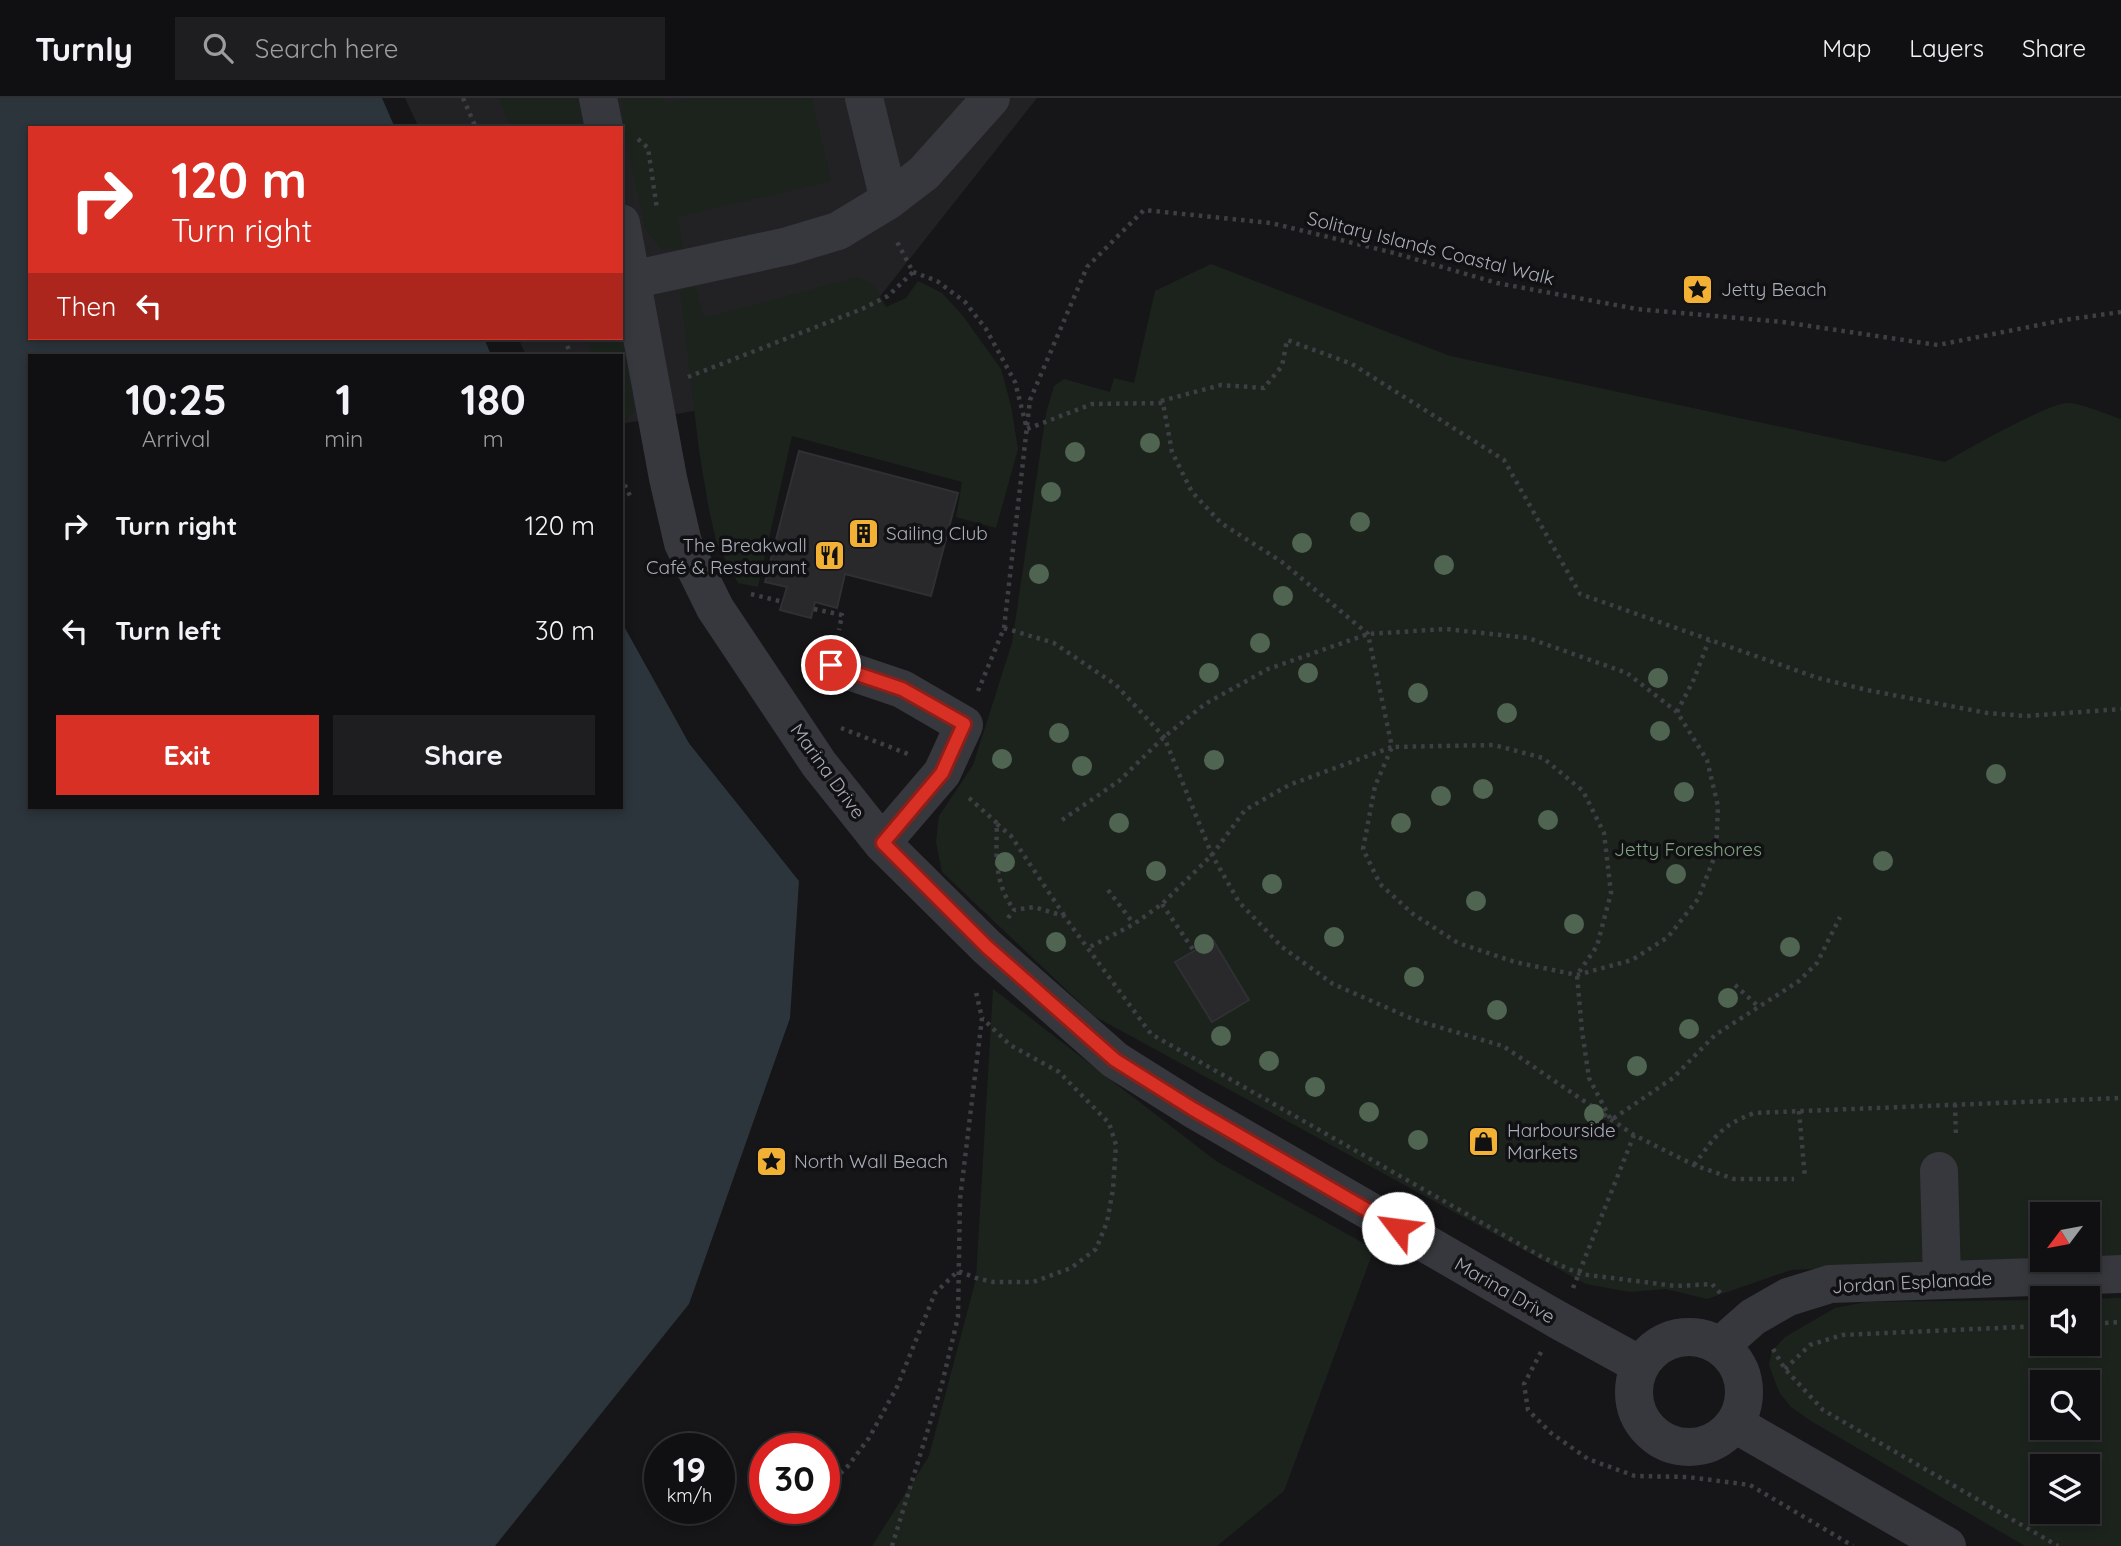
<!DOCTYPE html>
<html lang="en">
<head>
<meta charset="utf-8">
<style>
	:root { --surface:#101012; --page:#1e1e20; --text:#f1f3f6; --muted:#9c9d9f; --line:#303032; --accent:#d93025 }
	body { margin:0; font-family:Quicksand,sans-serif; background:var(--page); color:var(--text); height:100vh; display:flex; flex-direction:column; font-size:26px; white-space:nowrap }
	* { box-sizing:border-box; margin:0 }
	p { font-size:23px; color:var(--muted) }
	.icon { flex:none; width:38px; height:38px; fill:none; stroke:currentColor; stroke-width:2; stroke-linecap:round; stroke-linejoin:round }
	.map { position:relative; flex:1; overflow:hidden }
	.sheet { position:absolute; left:28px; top:256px; width:595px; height:455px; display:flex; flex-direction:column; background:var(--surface); border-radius:0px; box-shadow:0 4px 10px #0003,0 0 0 2px var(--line) }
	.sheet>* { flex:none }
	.banner { position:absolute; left:28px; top:28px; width:595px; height:214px; border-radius:0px; box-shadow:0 4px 10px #0003,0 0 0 2px var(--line); background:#d93025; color:#fff; overflow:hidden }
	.needle { width:46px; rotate:238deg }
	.controls { position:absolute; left:2030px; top:1104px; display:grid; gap:14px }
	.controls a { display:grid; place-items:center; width:70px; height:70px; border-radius:0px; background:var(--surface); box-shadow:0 4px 10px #0003,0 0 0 2px var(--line); font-size:35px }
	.speed { position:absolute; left:644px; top:1335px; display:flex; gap:14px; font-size:35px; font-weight:700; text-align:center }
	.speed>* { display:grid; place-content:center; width:91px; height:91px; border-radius:50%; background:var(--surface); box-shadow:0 4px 10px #0003,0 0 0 2px var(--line); line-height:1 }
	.speed small { font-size:18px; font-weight:400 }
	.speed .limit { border:10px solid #d22; background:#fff; color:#111 }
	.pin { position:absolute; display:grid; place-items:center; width:60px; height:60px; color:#fff; margin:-30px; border:4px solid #fff; border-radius:50%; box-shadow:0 2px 7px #0007 }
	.me { position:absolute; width:77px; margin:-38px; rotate:300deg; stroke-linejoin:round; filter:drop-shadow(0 0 5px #0008) }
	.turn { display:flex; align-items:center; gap:24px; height:147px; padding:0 28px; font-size:32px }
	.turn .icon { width:91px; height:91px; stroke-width:2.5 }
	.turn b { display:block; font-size:49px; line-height:60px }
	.then { display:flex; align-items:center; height:66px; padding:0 28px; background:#0003; gap:14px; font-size:26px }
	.eta { display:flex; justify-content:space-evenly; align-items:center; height:119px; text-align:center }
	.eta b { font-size:42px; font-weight:700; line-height:49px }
	.action { display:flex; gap:14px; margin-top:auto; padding:14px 28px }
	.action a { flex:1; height:80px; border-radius:0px; background:var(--accent); color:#fff; font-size:28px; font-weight:700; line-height:80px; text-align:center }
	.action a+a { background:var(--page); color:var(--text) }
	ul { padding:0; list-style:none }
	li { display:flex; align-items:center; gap:21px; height:105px; padding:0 28px }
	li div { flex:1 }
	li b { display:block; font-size:26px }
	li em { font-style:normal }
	header { display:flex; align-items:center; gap:42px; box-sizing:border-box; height:98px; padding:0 35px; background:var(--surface); border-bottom:2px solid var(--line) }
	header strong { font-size:33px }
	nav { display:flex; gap:38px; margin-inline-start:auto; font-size:24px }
	.search { width:490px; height:63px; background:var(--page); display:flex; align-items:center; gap:18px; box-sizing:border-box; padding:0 24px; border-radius:0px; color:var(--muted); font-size:26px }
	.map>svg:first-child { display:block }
	.built { fill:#222225 }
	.green { fill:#1c231d; fill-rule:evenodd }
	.water { fill:#2c353c }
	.pier { fill:#161618 }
	.building { fill:#29292c; stroke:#303034; stroke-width:2 }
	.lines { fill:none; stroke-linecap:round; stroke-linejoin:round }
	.path { stroke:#3d3f44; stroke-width:4.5; stroke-dasharray:3.5 5; stroke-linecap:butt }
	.minor { stroke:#37383d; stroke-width:38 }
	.tree { fill:#506452 }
	.route-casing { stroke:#8d1f18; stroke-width:18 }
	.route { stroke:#d93025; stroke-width:12 }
	.labels { text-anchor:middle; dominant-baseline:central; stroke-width:7; stroke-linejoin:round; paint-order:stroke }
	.street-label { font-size:19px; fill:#a8adb8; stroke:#111113 }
	.poi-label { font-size:19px; fill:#a8adb8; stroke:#111113; text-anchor:start }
	.park-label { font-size:19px; fill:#7fa381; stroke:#111113 }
</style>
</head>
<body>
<header>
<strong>Turnly</strong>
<div class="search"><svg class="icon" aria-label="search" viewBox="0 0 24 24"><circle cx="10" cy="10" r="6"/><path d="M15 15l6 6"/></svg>Search here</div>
<nav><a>Map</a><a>Layers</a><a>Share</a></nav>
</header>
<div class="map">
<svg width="2121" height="1448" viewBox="0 0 2121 1448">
	<rect width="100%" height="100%" fill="#161618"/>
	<!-- built -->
	<path class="built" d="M405 0H1037L805 293 621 326V257H526L518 240H621V30H419Z"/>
	<!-- green -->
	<path class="green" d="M499 0H578L583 30H510Z
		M621 0H662L666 5 689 0H812L831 83 677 119 684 151H661L645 131 624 33Z
		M1211 166 1450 258 1945 364C1964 353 2050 304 2068 305 2081 305 2108 317 2121 321V1157L2088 1158V1116H2042V1160L1791 1172 1707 1201 1666 1191 1630 1194 1586 1186 1094 918 942 774 936 744 939 718 973 667 1012 545 1046 316 1054 288 1064 281 1110 294 1114 280 1134 285 1155 193Z
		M858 179 874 187 886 209 906 200 918 183 942 195 963 218 1001 271 1011 308 1018 351 996 430 956 419 962 384 792 338 758 489 738 485 717 446 709 412 699 352 680 193 695 188 704 220Z
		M621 236 635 313 621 327V257H592L586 240H621Z
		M993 891 1216 1063 1374 1151 1284 1393 1217 1448H872L929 1358 976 1181Z
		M2121 1200V1448H2025L1811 1323 1791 1309 1779 1294 1769 1267 1772 1253 1785 1239 1835 1210 1866 1204 2042 1202V1246H2088V1201ZM2042 1284H2088V1330H2042ZM2088 1368V1414H2042V1368Z"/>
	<!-- water -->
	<path class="water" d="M0 0H382L395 30H30V240H484L491 257H30V709H621V523L689 645 799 783 790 920 689 1206 495 1448H0Z"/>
	<!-- pier -->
	<path class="pier" d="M621 520 624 522 692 643 802 780V786L689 645Z"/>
	<!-- building -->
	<path class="building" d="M799 353 958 395 931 498 845 476 837 510 815 504 811 520 780 512 787 489 765 484Z
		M1213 842 1249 902 1212 924 1175 864Z"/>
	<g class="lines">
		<!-- path -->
		<path class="path" d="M463 0 476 30
			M638 41 648 50 657 111
			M913 174 937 183 965 204 986 231 1015 284 1027 331 1092 306 1163 305 1172 354 1192 394 1221 425 1282 464 1368 536 1392 649 1289 687 1245 712 1212 757 1162 806 1134 826 1088 850
			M564 240 571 257
			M688 279 862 211 888 198 913 174 895 140
			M1161 303 1221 287 1264 290 1282 268 1287 242 1352 266 1504 362 1580 496 1818 580 1867 592 1987 615 2026 618 2121 611
			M621 379 631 400
			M751 496 783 504
			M814 511 842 517 839 532
			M1004 530 1054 545 1116 587 1164 639 1212 757 1239 804 1282 849 1333 886 1415 922 1503 948 1634 1037 1694 1067 1734 1081H1794
			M978 593 1004 530 1030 302 1087 169 1144 112 1271 125 1394 155 1497 185 1637 211 1782 224 1938 247 2064 222 2121 214
			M1677 614 1694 581 1709 542
			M841 630 908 656
			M969 700 997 725C996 758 994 784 1014 812
			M1062 722 1119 683 1164 639 1205 606 1268 571 1368 536 1446 531 1528 540 1627 575 1677 614 1707 662 1718 708 1716 755 1698 801 1668 839 1632 862 1577 877 1515 864 1458 845 1413 816 1380 786 1363 751 1375 688 1392 649 1494 647 1543 660 1583 693 1604 735 1611 795 1597 848 1577 877 1582 933 1589 980 1611 1022 1673 980 1715 937 1799 883 1817 865 1840 819
			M997 726 1011 738 1064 817
			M1108 792 1134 826
			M1162 806 1194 853
			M1008 820 1014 812 1034 809 1064 818 1151 936 1542 1159 1580 1176 1676 1188 1712 1186 1722 1197
			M1735 887 1760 910
			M1955 1006 1956 1040
			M1799 1013 1805 1080
			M1694 1067C1716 1038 1720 1028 1754 1015L2121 1000
			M1573 1190 1634 1037
			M2088 1226 2121 1224
			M1773 1251 1785 1271 1823 1312 2058 1448
			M1541 1254 1524 1286 1528 1312 1551 1335 1588 1361 1635 1378 1688 1379 1750 1387 1853 1448
			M1785 1271 1810 1247 1842 1237 2042 1228
			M828 1387 848 1368 869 1340 897 1289 935 1195 958 1173 976 1180 993 1184H1033L1071 1170 1096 1151 1107 1124 1113 1091 1116 1047 1109 1025 1059 974 1010 947 982 920
			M892 1448 942 1286 958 1219 960 1101 982 920 975 890"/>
		<!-- minor -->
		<path class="minor" d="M598 0 604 30
			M889 102 924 75 991 0
			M621 125 668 380 683 445 715 510 819 666 882 745 987 849 1115 962 1193 1011 1558 1222 1640 1267
			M631 182 788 148 838 133 889 102 864 0
			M831 567 902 591 964 627 942 675 882 745
			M1939 1073 1942 1181
			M1634 1294a55 55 0 1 1 110 0a55 55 0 1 1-110 0Z
			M1720 1248 1753 1219 1788 1199 1830 1186 2121 1176
			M1735 1326 1947 1448"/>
	</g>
	<!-- trees -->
	<g class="tree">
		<circle cx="1150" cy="345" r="10"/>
		<circle cx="1075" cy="354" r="10"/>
		<circle cx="1051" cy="394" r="10"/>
		<circle cx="1360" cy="424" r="10"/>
		<circle cx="1302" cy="445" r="10"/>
		<circle cx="1444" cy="467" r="10"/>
		<circle cx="1039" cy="476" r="10"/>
		<circle cx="1283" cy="498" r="10"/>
		<circle cx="1260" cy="545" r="10"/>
		<circle cx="1209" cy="575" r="10"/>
		<circle cx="1308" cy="575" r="10"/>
		<circle cx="1658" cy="580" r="10"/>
		<circle cx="1418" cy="595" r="10"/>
		<circle cx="1507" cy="615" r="10"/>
		<circle cx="1660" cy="633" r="10"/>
		<circle cx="1059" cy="635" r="10"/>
		<circle cx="1002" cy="661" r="10"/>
		<circle cx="1214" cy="662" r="10"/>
		<circle cx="1082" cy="668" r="10"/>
		<circle cx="1996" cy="676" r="10"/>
		<circle cx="1483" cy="691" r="10"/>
		<circle cx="1684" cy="694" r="10"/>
		<circle cx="1441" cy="698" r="10"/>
		<circle cx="1548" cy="722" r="10"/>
		<circle cx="1119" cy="725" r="10"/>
		<circle cx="1401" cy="725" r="10"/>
		<circle cx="1883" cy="763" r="10"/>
		<circle cx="1005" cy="764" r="10"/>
		<circle cx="1156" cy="773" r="10"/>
		<circle cx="1676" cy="776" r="10"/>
		<circle cx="1272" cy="786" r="10"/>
		<circle cx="1476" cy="803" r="10"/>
		<circle cx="1574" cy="826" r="10"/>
		<circle cx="1334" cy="839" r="10"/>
		<circle cx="1056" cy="844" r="10"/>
		<circle cx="1204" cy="846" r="10"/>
		<circle cx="1790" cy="849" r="10"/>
		<circle cx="1414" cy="879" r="10"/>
		<circle cx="1728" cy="900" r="10"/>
		<circle cx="1497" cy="912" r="10"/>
		<circle cx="1689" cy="931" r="10"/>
		<circle cx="1221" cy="938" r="10"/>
		<circle cx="1269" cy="963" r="10"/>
		<circle cx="1637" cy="968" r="10"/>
		<circle cx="1315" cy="989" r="10"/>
		<circle cx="1369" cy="1014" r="10"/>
		<circle cx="1594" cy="1016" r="10"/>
		<circle cx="1418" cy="1042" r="10"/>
	</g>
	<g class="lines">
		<defs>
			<path id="route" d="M831 567 902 591 964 626 942 675 883 745 987 849 1115 962 1193 1011 1398 1130"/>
		</defs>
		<!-- route casing -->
		<use href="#route" class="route-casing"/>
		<!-- route -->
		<use href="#route" class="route"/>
	</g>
	<!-- icons -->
	<defs>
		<symbol id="sight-square" viewBox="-11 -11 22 22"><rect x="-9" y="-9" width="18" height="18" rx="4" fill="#f2b134" stroke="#111113"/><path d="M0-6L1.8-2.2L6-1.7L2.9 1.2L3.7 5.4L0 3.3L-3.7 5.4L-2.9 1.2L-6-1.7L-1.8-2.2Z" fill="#111"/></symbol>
		<symbol id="building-square" viewBox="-11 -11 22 22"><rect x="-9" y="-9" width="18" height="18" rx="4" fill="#f2b134" stroke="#111113"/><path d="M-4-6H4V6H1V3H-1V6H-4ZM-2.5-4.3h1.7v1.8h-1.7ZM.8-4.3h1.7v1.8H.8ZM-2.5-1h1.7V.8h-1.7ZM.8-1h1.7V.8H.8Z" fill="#111"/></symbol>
		<symbol id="restaurant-square" viewBox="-11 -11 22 22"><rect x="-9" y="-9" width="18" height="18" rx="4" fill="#f2b134" stroke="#111113"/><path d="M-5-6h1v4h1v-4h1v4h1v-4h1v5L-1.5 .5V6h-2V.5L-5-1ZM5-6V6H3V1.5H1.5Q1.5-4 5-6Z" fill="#111"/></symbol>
		<symbol id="shop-square" viewBox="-11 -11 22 22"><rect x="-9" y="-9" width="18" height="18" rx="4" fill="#f2b134" stroke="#111113"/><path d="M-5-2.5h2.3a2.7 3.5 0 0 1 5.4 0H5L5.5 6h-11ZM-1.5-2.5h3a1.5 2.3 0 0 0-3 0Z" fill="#111"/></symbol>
	</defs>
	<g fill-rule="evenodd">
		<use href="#sight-square" x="1680" y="174" width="35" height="35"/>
		<use href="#building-square" x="846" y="418" width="35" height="35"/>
		<use href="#restaurant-square" x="812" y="440" width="35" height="35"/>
		<use href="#shop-square" x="1466" y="1026" width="35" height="35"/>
		<use href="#sight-square" x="754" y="1046" width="35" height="35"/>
	</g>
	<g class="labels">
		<!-- street labels -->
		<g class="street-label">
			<text transform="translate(1431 150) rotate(14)">Solitary Islands Coastal Walk</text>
			<text transform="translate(828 673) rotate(54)">Marina Drive</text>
			<text transform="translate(1912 1184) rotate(-3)">Jordan Esplanade</text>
			<text transform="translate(1505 1192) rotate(30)">Marina Drive</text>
		</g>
		<!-- poi labels -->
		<g class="poi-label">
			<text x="1721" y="191">Jetty Beach</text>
			<text x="886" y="435">Sailing Club</text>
			<text x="807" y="447" text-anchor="end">The Breakwall<tspan x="807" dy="22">Café &amp; Restaurant</tspan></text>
			<text x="1507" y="1032">Harbourside<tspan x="1507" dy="22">Markets</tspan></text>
			<text x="794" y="1063">North Wall Beach</text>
		</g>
		<!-- park labels -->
		<g class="park-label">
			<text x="1688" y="751">Jetty Foreshores</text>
		</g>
	</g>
</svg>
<div class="controls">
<a><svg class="needle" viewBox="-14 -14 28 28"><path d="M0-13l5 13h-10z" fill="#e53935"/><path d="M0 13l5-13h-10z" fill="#9c9d9f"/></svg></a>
<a><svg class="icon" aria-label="sound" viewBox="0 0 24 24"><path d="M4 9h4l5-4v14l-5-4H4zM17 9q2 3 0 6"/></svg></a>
<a><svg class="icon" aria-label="search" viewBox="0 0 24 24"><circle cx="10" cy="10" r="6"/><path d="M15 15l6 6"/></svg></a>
<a><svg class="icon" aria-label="layers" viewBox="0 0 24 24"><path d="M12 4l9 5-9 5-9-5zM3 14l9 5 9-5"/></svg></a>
</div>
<div class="speed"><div>19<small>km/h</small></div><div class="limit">30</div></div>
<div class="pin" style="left:831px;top:567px;background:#d93025"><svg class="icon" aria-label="arrive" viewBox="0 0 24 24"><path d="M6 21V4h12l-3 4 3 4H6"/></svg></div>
<svg class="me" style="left:1398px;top:1130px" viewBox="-20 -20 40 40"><circle r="19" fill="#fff"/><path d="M0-13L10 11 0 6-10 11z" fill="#d93025"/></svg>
<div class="banner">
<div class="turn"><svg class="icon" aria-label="right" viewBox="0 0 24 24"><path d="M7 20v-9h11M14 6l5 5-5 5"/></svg><div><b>120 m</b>Turn right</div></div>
<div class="then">Then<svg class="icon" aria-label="left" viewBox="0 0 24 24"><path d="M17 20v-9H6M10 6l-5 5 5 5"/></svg></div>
</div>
<section class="sheet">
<div class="eta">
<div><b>10:25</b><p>Arrival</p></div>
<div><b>1</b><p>min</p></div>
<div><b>180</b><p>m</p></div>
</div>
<ul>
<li><svg class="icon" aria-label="right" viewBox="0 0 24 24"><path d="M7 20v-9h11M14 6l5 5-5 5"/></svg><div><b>Turn right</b></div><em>120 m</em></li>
<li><svg class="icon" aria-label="left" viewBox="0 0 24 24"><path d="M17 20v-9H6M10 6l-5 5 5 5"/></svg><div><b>Turn left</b></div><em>30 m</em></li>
</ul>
<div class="action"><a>Exit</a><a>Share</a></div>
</section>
</div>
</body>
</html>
